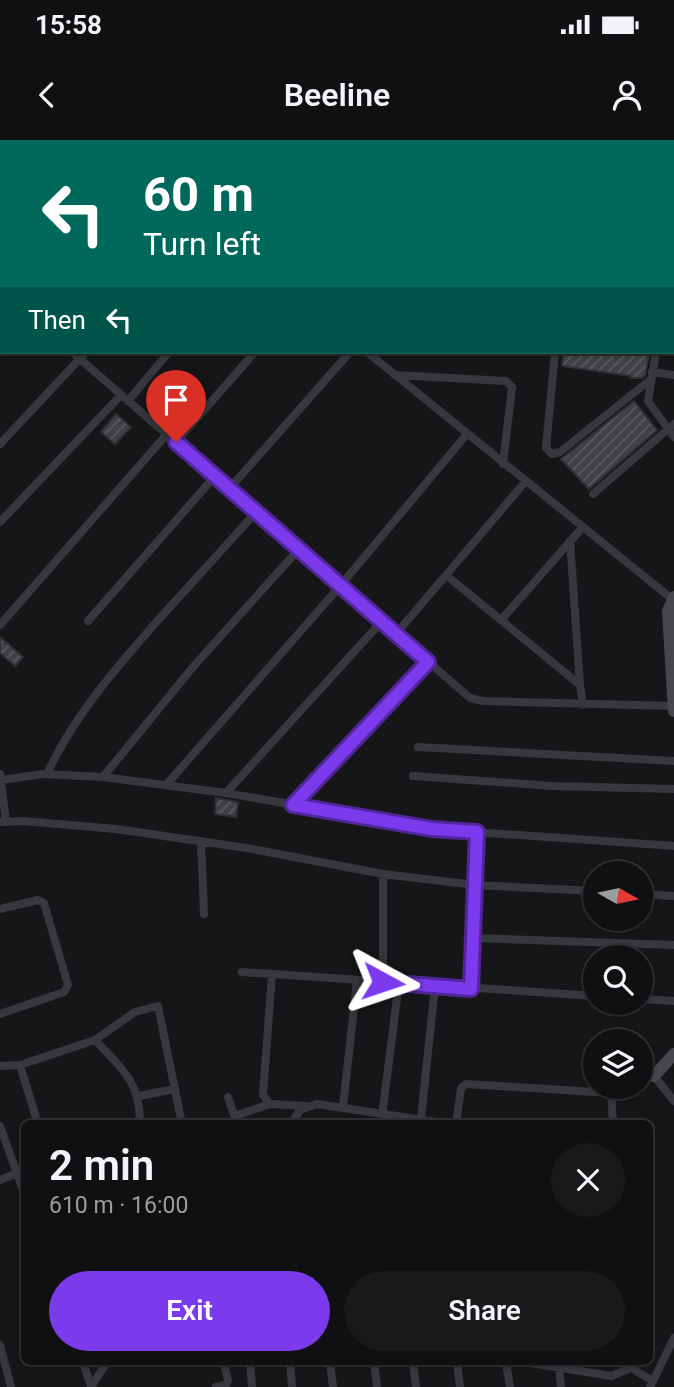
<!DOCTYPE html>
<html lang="en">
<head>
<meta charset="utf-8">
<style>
	:root { --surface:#101012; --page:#19191b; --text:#f1f3f6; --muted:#9c9d9f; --line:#303032; --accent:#7c3aed }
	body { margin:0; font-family:Roboto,sans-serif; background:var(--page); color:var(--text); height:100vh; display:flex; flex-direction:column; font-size:26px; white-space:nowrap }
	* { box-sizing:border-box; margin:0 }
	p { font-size:23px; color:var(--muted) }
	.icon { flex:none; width:38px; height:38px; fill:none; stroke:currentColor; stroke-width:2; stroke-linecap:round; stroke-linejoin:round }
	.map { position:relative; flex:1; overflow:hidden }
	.panel { position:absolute; left:21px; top:980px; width:632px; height:245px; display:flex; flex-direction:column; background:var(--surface); border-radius:10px; box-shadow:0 2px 5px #0004,0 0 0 2px var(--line) }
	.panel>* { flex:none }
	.hud { position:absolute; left:0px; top:0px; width:676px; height:214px; box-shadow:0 2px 5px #0004,0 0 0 2px var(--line); background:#00695c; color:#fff; overflow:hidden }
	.needle { width:46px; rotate:99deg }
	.fabs { position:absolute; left:583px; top:721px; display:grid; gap:14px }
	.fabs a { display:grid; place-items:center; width:70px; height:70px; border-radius:50%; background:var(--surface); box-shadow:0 2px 5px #0004,0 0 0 2px var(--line); font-size:35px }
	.pin { position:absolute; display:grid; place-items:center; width:60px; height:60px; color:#fff; margin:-72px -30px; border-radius:50% 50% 50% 0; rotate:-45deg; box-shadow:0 0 7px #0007 }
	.pin .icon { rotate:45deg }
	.me { position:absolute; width:77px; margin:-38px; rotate:95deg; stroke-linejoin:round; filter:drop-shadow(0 0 5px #0008) }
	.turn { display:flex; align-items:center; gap:24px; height:147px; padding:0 28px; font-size:32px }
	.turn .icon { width:91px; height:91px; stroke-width:2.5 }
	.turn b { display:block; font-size:49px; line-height:60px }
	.then { display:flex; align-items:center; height:66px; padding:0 28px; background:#0003; gap:14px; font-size:26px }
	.round { display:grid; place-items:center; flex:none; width:74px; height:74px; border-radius:37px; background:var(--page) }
	.summary { display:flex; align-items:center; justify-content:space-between; height:119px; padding:0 28px }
	h1 { font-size:42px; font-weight:600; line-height:52px }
	.button { display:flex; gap:14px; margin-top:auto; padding:14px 28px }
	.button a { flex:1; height:80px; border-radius:42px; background:var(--accent); color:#fff; font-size:28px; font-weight:600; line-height:80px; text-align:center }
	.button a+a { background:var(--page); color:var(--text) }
	.status { display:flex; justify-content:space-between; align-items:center; height:49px; padding:0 35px; background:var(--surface); direction:ltr }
	.status svg { height:19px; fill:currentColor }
	header { display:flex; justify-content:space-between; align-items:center; height:91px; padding:0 28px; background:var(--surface); font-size:32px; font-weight:600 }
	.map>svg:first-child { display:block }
	.building { fill:url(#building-hatch); stroke:#303034; stroke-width:2 }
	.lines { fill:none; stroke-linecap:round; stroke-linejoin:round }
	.street { stroke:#37383d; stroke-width:8 }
	.secondary { stroke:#45474d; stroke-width:12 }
	.route-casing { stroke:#51269a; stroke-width:18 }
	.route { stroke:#7c3aed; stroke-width:12 }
</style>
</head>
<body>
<div class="status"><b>15:58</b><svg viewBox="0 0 49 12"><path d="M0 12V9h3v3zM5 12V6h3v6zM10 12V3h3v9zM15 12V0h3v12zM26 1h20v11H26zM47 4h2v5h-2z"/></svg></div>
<header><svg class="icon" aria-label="back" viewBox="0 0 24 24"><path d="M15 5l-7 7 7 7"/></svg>Beeline<svg class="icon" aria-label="person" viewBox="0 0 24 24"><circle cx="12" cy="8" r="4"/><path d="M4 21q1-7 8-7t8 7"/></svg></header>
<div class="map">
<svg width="674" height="1247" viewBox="0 0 674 1247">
	<defs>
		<pattern id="building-hatch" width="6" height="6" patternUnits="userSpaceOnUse" patternTransform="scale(1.75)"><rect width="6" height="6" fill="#404145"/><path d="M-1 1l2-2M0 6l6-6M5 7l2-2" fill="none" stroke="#595a5e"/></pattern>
	</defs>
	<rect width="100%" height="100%" fill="#161618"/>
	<!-- building -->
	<path class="building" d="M563 212H648L649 215 645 235 642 238H630L631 236 562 226Z
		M634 261 657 290 589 349 561 319Z
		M116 274 131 287 115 304 101 292Z
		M0 497 23 517 15 526 0 513Z
		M216 658 238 662 236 677 215 674Z"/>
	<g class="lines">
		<!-- street -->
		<path class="street" d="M141 0 143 2
			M249 0 251 2
			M346 0 347 2
			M433 0 435 2
			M49 2 52 0
			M193 2 195 0
			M391 2 393 0
			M468 2 470 0
			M580 2V0
			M0 28 2 27
			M0 91 2 90
			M674 108V106
			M0 133 2 136
			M0 197 2 195
			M72 212 470 558 483 561 674 566
			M367 212 672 459
			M555 212 546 308 552 314 560 312 650 240
			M656 212 648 261 674 297
			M652 232 674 235
			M395 235 506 241 512 247 503 324
			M128 261 169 212
			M176 302 255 212
			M0 304 86 212
			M229 349 350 212
			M593 354 674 284
			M0 382 121 255
			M570 401 580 545
			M446 435 580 545 583 565
			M502 479 582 388
			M88 481 215 336
			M0 485 167 294
			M396 494 525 342
			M418 607 674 621
			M0 634 6 682
			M47 634C74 575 117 527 159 479 192 443 224 408 256 372
			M413 636 552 646 674 649
			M103 637 193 527 299 409
			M1 640 43 634 103 637 226 653 432 689 674 706
			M167 644 341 445 467 294
			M226 653 382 481
			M293 665 428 522
			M0 682 23 681 116 689 247 708 383 734 475 745 595 751
			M201 701 204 774
			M383 734V842
			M640 754 674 756
			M0 769 38 760 44 763 68 845 64 852 0 874
			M473 798 674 805
			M242 832 595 856
			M272 834 263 955 270 964 306 966
			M471 849 477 692
			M640 859 674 861
			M95 900C121 927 141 943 140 984
			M640 918 674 961
			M20 925 38 984
			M0 926 20 925 95 900 135 872 158 866 182 984
			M611 947 613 984
			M139 956 175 949
			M228 957 237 984
			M343 967 357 840
			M235 976 270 964
			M421 979 435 846
			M291 984 300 970 317 964 449 984
			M381 984 399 842
			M456 984 461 948 466 944 611 953
			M0 986 24 1053
			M0 1040 17 1033
			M0 1205 11 1247
			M83 1222 91 1247
			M250 1222 252 1247
			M290 1222 292 1247
			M330 1222 333 1247
			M374 1222 377 1247
			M413 1222 416 1247
			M457 1222 460 1247
			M506 1222 510 1247
			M524 1222 611 1236 633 1227
			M631 1222 636 1231 653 1241
			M559 1228 561 1247
			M91 1247 107 1222
			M216 1247 226 1245 228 1241 224 1222
			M650 1247 674 1198"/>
		<!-- secondary -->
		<path class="secondary" d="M674 457 668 471 674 571
			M654 936 674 914"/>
	</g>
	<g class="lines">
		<defs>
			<path id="route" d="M176 302 428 522 293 665 432 689 477 692 471 849 383 842"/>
		</defs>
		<!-- route casing -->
		<use href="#route" class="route-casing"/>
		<!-- route -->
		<use href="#route" class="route"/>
	</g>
</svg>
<div class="fabs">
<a><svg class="needle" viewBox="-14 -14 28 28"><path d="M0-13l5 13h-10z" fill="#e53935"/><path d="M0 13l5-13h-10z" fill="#9c9d9f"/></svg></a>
<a><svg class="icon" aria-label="search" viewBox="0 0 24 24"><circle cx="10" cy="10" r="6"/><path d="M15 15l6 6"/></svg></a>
<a><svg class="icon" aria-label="layers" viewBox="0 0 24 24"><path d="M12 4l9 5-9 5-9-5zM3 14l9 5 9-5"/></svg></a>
</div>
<div class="pin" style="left:176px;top:302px;background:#d93025"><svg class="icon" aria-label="arrive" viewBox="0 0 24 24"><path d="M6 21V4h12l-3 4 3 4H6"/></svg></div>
<svg class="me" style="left:383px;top:842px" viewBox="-20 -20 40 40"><path d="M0-17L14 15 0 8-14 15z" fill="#7c3aed" stroke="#fff" stroke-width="4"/></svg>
<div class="hud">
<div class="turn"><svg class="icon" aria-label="left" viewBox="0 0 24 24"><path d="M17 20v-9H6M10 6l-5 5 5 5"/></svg><div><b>60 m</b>Turn left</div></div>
<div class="then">Then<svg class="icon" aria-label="left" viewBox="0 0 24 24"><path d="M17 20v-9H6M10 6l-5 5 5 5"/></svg></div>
</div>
<section class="panel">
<div class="summary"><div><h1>2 min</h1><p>610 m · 16:00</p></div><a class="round"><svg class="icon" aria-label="close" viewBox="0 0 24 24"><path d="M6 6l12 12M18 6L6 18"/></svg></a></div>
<div class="button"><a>Exit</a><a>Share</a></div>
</section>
</div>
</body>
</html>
